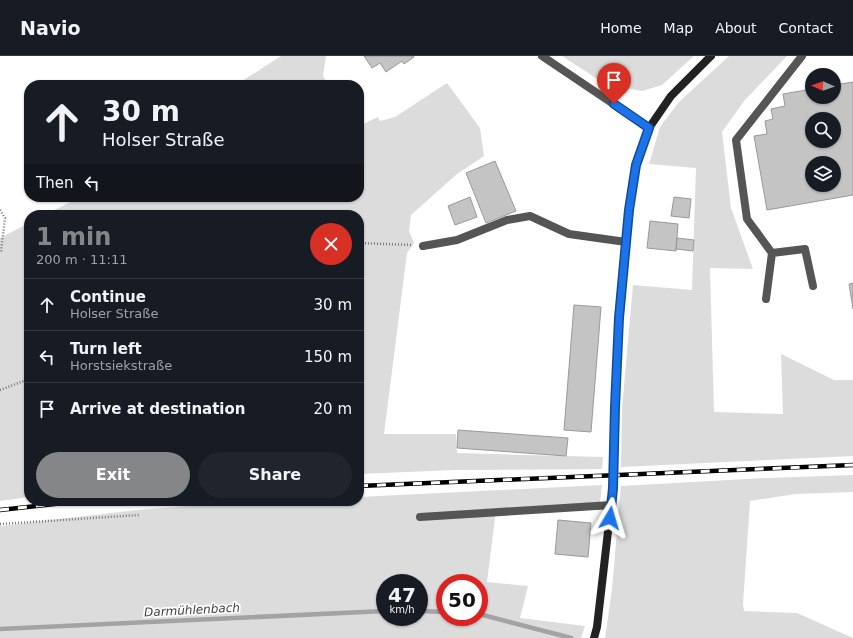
<!DOCTYPE html>
<html lang="en">
<head>
<meta charset="utf-8">
<style>
	:root { --surface:#171b24; --page:#20242c; --text:#f1f3f6; --muted:#9ea1a6; --line:#363941; --accent:#858687 }
	body { margin:0; font-family:"DejaVu Sans",sans-serif; background:var(--page); color:var(--text); height:100vh; display:flex; flex-direction:column; font-size:15px; white-space:nowrap }
	* { box-sizing:border-box; margin:0 }
	p { font-size:13px; color:var(--muted) }
	.icon { flex:none; width:22px; height:22px; fill:none; stroke:currentColor; stroke-width:2; stroke-linecap:round; stroke-linejoin:round }
	.map { position:relative; flex:1; overflow:hidden }
	.sheet { position:absolute; left:24px; top:154px; width:340px; height:296px; display:flex; flex-direction:column; background:var(--surface); border-radius:16px; box-shadow:0 1px 3px #0004 }
	.sheet>* { flex:none }
	.guide { position:absolute; left:24px; top:24px; width:340px; height:122px; border-radius:16px; box-shadow:0 1px 3px #0004; background:#171b24; color:var(--text); overflow:hidden }
	.needle { width:26px; rotate:272deg }
	.buttons { position:absolute; left:805px; top:12px; display:grid; gap:8px }
	.buttons a { display:grid; place-items:center; width:36px; height:36px; border-radius:50%; background:var(--surface); box-shadow:0 1px 3px #0004; font-size:20px }
	.speed { position:absolute; left:376px; top:518px; display:flex; gap:8px; font-size:20px; font-weight:700; text-align:center }
	.speed>* { display:grid; place-content:center; width:52px; height:52px; border-radius:50%; background:var(--surface); box-shadow:0 1px 3px #0004; line-height:1 }
	.speed small { font-size:10px; font-weight:400 }
	.speed .limit { border:6px solid #d22; background:#fff; color:#111 }
	.pin { position:absolute; display:grid; place-items:center; width:34px; height:34px; color:#fff; margin:-41px -17px; border-radius:50% 50% 50% 0; rotate:-45deg; box-shadow:0 0 4px #0007 }
	.pin .icon { rotate:45deg }
	.me { position:absolute; width:44px; margin:-22px; rotate:7deg; stroke-linejoin:round; filter:drop-shadow(0 0 3px #0008) }
	.turn { display:flex; align-items:center; gap:14px; height:84px; padding:0 12px; font-size:18px }
	.turn .icon { width:52px; height:52px; stroke-width:2.5 }
	.turn b { display:block; font-size:28px; line-height:34px }
	.then { display:flex; align-items:center; height:38px; padding:0 12px; background:#0003; gap:8px; font-size:15px }
	.round { display:grid; place-items:center; flex:none; width:42px; height:42px; border-radius:21px; background:var(--page) }
	.headline { display:flex; align-items:center; justify-content:space-between; height:68px; padding:0 12px }
	h1 { font-size:24px; font-weight:600; line-height:30px; color:var(--accent) }
	.cta { display:flex; gap:8px; margin-top:auto; padding:8px 12px }
	.cta a { flex:1; height:46px; border-radius:24px; background:var(--accent); color:#fff; font-size:16px; font-weight:600; line-height:46px; text-align:center }
	.cta a+a { background:var(--page); color:var(--text) }
	ul { padding:0; list-style:none }
	li { display:flex; align-items:center; gap:12px; height:52px; padding:0 12px; border-top:1px solid var(--line) }
	li div { flex:1 }
	li b { display:block; font-size:15px }
	li em { font-style:normal }
	header { display:flex; align-items:center; gap:24px; box-sizing:border-box; height:56px; padding:0 20px; background:var(--surface); border-bottom:1px solid var(--line) }
	header strong { font-size:19px }
	nav { display:flex; gap:22px; margin-inline-start:auto; font-size:14px }
	.map>svg:first-child { display:block }
	.green { fill:#dcdcdc; fill-rule:evenodd }
	.lines { fill:none; stroke-linecap:round; stroke-linejoin:round }
	.stream { stroke:#a3a3a3; stroke-width:4.5 }
	.building { fill:#c4c4c4; stroke:#999; fill-rule:evenodd }
	.path { stroke:#777; stroke-width:2.5; stroke-dasharray:1 2; stroke-linecap:butt }
	.lane { stroke:#555; stroke-width:8 }
	.street { stroke:#555; stroke-width:8 }
	.secondary { stroke:#222; stroke-width:8 }
	.rail-casing { stroke:#000; stroke-width:4.5 }
	.rail { stroke:#fff; stroke-width:3; stroke-dasharray:9; stroke-linecap:butt }
	.route-casing { stroke:#114b97; stroke-width:10 }
	.route { stroke:#1a73e8; stroke-width:7 }
	.labels { text-anchor:middle; dominant-baseline:central; stroke-width:3.5; stroke-linejoin:round; paint-order:stroke }
	.water-label { font-size:12px; font-style:italic; fill:#444; stroke:#fff }
</style>
</head>
<body>
<header>
<strong>Navio</strong>
<nav><a>Home</a><a>Map</a><a>About</a><a>Contact</a></nav>
</header>
<div class="map">
<svg width="853" height="582" viewBox="0 0 853 582">
	<rect width="100%" height="100%" fill="#fff"/>
	<!-- green -->
	<path class="green" d="M281 0H326L323 20 329 29H236Z
		M562 0H694L662 29 642 35 605 28Z
		M729 0H787L744 45 722 76 731 152 753 213 710 212 714 356 783 358 781 298 834 324H853V400L621 411 622 352 633 229 692 234 696 112 649 108 660 71 679 46Z
		M447 27 480 72 484 100 457 118 411 159 409 175 414 187 407 197 384 378H456L457 397 603 401 602 413 455 414 359 418V159H45L80 141H359V70L378 61 380 65 395 61Z
		M29 167V441L0 445V182Z
		M853 419V436L796 438 750 445 743 548 744 555 797 557 853 582H605L612 533 621 430 766 422Z
		M602 429 600 448 496 454 487 526 528 530 520 562 585 570 581 582H0V470L137 454 202 449 273 445H359V441ZM385 527H419V561H385ZM445 527H479V561H445Z"/>
	<g class="lines">
		<!-- stream -->
		<path class="stream" d="M419 555 445 556
			M479 558 571 582
			M0 573 385 555"/>
	</g>
	<!-- building -->
	<path class="building" d="M364 0H413L414 1 404 8 402 5 386 16 380 7 372 12Z
		M853 26V139L767 154 754 80 767 78 765 65 773 63 771 53 785 50 783 38 812 33V41H834V29ZM812 63H834V85H812ZM812 107H834V129H812Z
		M495 105 516 155 486 167 466 117Z
		M470 141 477 161 455 169 448 150Z
		M674 141 691 143 689 162 671 160Z
		M650 165 678 168 676 195 647 192Z
		M677 182 694 184 693 195 676 193Z
		M853 227V253L849 228Z
		M574 249 601 251 591 376 564 374Z
		M458 374 568 382 566 400 457 392Z
		M558 464 591 467 588 501 555 498Z"/>
	<g class="lines">
		<!-- path -->
		<path class="path" d="M0 154 5 162 1 195 0 196
			M359 187 412 189
			M0 334 29 323
			M0 468 139 459"/>
		<!-- lane -->
		<path class="lane" d="M802 0 736 84 747 163 772 197 805 193 813 230
			M423 190 457 184 507 164 530 160 569 178 626 186
			M766 243 772 197
			M420 461 612 449"/>
		<!-- street -->
		<path class="street" d="M542 0 649 72"/>
		<!-- secondary -->
		<path class="secondary" d="M594 582 597 571 613 432 615 351 619 262 629 154 636 109 649 72 671 40 711 0"/>
		<defs>
			<path id="rail" d="M359 430 853 409
				M0 454 82 445"/>
		</defs>
		<!-- rail casing -->
		<use href="#rail" class="rail-casing"/>
		<!-- rail -->
		<use href="#rail" class="rail"/>
	</g>
	<g class="lines">
		<defs>
			<path id="route" d="M610 462 613 432 615 351 619 262 626 186 629 154 636 109 649 72 614 48"/>
		</defs>
		<!-- route casing -->
		<use href="#route" class="route-casing"/>
		<!-- route -->
		<use href="#route" class="route"/>
	</g>
	<g class="labels">
		<!-- water labels -->
		<g class="water-label">
			<text transform="translate(192 554) rotate(-3)">Darmühlenbach</text>
		</g>
	</g>
</svg>
<div class="buttons">
<a><svg class="needle" viewBox="-14 -14 28 28"><path d="M0-13l5 13h-10z" fill="#e53935"/><path d="M0 13l5-13h-10z" fill="#9ea1a6"/></svg></a>
<a><svg class="icon" aria-label="search" viewBox="0 0 24 24"><circle cx="10" cy="10" r="6"/><path d="M15 15l6 6"/></svg></a>
<a><svg class="icon" aria-label="layers" viewBox="0 0 24 24"><path d="M12 4l9 5-9 5-9-5zM3 14l9 5 9-5"/></svg></a>
</div>
<div class="speed"><div>47<small>km/h</small></div><div class="limit">50</div></div>
<div class="pin" style="left:614px;top:48px;background:#d93025"><svg class="icon" aria-label="arrive" viewBox="0 0 24 24"><path d="M6 21V4h12l-3 4 3 4H6"/></svg></div>
<svg class="me" style="left:610px;top:462px" viewBox="-20 -20 40 40"><path d="M0-17L14 15 0 8-14 15z" fill="#1a73e8" stroke="#fff" stroke-width="4"/></svg>
<div class="guide">
<div class="turn"><svg class="icon" aria-label="ahead" viewBox="0 0 24 24"><path d="M12 20V5M6 11l6-6 6 6"/></svg><div><b>30 m</b>Holser Straße</div></div>
<div class="then">Then<svg class="icon" aria-label="left" viewBox="0 0 24 24"><path d="M17 20v-9H6M10 6l-5 5 5 5"/></svg></div>
</div>
<section class="sheet">
<div class="headline"><div><h1>1 min</h1><p>200 m · 11:11</p></div><a class="round" style="background:#d93025;color:#fff"><svg class="icon" aria-label="close" viewBox="0 0 24 24"><path d="M6 6l12 12M18 6L6 18"/></svg></a></div>
<ul>
<li><svg class="icon" aria-label="ahead" viewBox="0 0 24 24"><path d="M12 20V5M6 11l6-6 6 6"/></svg><div><b>Continue</b><p>Holser Straße</p></div><em>30 m</em></li>
<li><svg class="icon" aria-label="left" viewBox="0 0 24 24"><path d="M17 20v-9H6M10 6l-5 5 5 5"/></svg><div><b>Turn left</b><p>Horstsiekstraße</p></div><em>150 m</em></li>
<li><svg class="icon" aria-label="arrive" viewBox="0 0 24 24"><path d="M6 21V4h12l-3 4 3 4H6"/></svg><div><b>Arrive at destination</b></div><em>20 m</em></li>
</ul>
<div class="cta"><a>Exit</a><a>Share</a></div>
</section>
</div>
</body>
</html>
